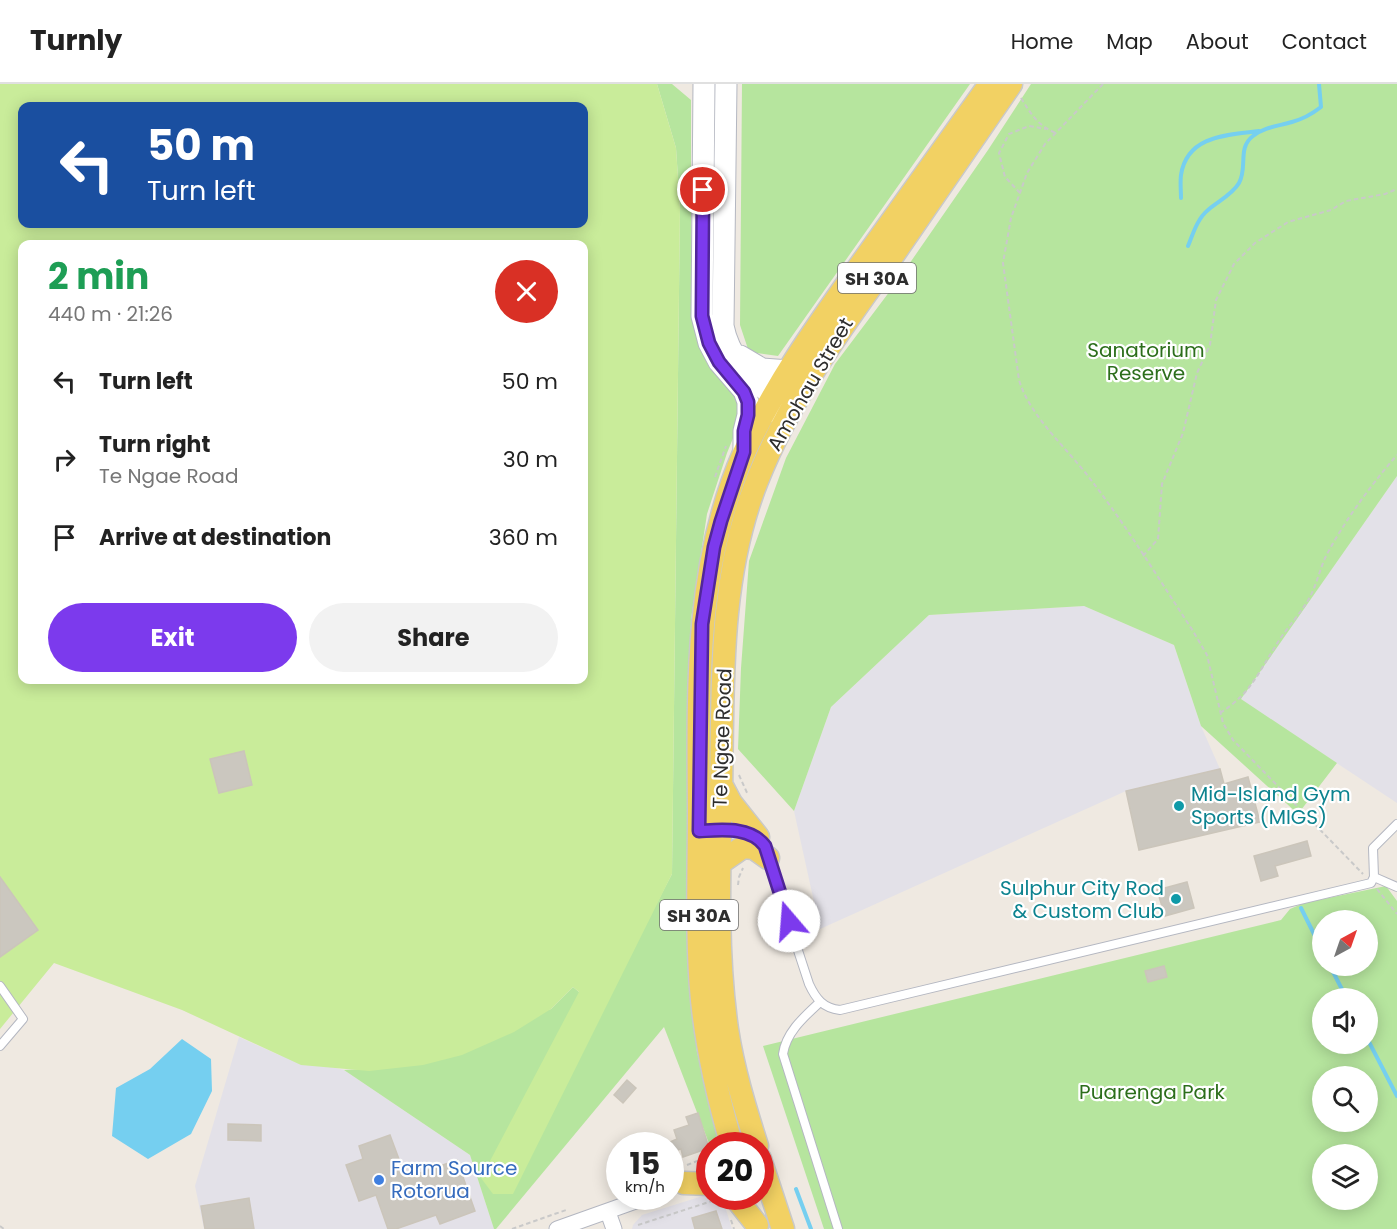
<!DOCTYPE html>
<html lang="en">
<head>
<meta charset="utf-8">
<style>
	:root { --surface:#fff; --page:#f2f2f2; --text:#222; --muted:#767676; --line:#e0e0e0; --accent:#7c3aed }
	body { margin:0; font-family:Poppins,sans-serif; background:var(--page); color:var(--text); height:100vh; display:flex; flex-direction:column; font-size:22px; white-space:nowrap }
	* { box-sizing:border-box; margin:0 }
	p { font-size:20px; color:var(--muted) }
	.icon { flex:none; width:33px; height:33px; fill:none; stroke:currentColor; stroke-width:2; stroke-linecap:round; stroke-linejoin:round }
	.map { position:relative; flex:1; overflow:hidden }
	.details { position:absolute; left:18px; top:156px; width:570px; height:444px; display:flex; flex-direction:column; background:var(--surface); border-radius:12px; box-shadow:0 3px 15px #0003 }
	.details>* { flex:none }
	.guide { position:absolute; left:18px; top:18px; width:570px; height:126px; border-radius:12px; box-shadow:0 3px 15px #0003; background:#1a4fa0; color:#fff; overflow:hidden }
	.needle { width:39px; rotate:40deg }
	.buttons { position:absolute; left:1312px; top:826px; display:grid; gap:12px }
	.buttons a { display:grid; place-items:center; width:66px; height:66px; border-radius:50%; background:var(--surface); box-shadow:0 3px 15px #0003; font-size:30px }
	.speed { position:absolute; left:606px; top:1048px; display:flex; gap:12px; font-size:30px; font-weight:700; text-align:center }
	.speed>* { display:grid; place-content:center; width:78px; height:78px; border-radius:50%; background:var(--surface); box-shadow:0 3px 15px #0003; line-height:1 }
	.speed small { font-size:15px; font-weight:400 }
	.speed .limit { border:9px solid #d22; background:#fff; color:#111 }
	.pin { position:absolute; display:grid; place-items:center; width:51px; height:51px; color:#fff; margin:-26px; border:3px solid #fff; border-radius:50%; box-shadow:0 2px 6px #0007 }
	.me { position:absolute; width:66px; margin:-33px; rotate:342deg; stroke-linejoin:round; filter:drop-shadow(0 0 4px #0008) }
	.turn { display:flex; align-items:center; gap:21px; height:126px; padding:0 30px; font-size:27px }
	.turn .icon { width:78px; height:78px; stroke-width:2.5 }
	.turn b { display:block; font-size:42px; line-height:51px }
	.round { display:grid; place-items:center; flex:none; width:63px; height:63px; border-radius:32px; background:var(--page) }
	.summary { display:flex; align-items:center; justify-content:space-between; height:102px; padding:0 30px }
	h1 { font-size:36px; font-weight:700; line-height:45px; color:#1e9e55 }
	.primary-button { display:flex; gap:12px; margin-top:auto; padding:12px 30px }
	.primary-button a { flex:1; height:69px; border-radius:36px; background:var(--accent); color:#fff; font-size:24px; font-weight:700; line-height:69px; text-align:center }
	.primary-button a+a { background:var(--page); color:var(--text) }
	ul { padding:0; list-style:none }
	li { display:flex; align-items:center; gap:18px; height:78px; padding:0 30px }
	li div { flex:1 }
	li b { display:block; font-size:22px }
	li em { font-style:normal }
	header { display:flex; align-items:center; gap:36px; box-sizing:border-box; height:84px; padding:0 30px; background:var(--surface); border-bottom:2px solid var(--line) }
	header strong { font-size:28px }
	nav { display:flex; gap:33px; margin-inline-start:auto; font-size:21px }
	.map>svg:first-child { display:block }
	.industrial { fill:#e3e1e8 }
	.green { fill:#b6e59e; fill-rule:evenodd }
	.pitch { fill:#c9ec9a; fill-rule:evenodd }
	.water { fill:#75cff0 }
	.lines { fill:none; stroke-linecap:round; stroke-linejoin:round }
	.stream { stroke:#75cff0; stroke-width:4 }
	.building { fill:#cbc7bf; stroke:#cbc5ba; stroke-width:1.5 }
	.lane-casing { stroke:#b4b7c1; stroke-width:10 }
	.street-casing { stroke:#b4b7c1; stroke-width:17 }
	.secondary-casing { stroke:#b4b7c1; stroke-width:23 }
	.primary-casing { stroke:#c9c9c9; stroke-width:25 }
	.path { stroke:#c9c9c9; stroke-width:2; stroke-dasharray:4.5 3; stroke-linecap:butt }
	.lane { stroke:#fff; stroke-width:8 }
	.street { stroke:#fff; stroke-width:15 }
	.secondary { stroke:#fff; stroke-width:21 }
	.primary { stroke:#f2d163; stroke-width:22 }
	.route-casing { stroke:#51269a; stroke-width:15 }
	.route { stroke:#7c3aed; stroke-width:10 }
	.culture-dot { fill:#0f9aa8; stroke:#fff; stroke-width:2 }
	.shop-dot { fill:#3f7fe0; stroke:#fff; stroke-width:2 }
	.labels { text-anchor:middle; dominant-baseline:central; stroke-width:4.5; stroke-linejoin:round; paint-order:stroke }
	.shield { fill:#fff; stroke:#6d6d6d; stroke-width:1.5 }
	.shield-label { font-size:18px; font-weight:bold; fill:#2e2e2e }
	.park-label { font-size:20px; fill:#2c6e1b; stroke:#fff }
	.street-label { font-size:20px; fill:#2e2e2e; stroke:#fff }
	.culture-label { font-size:20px; fill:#0d838f; stroke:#fff; text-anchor:start }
	.shop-label { font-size:20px; fill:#366cbe; stroke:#fff; text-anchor:start }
</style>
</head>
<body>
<header>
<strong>Turnly</strong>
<nav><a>Home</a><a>Map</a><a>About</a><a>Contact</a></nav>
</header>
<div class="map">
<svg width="1397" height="1145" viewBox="0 0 1397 1145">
	<rect width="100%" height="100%" fill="#efe9e1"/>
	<!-- industrial -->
	<path class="industrial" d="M1397 392V719L1240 615Z
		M1084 522 1174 561 1201 642 1220 685 1126 707 820 845 794 727 831 623 929 531Z
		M239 953 279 971 344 986 470 1071 494 1145H204L195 1102Z
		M709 1110 710 1113H714L724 1119 732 1145H632L633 1141 642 1131Z"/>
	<!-- green -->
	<path class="green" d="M657 0H672L691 16V222L693 234 739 314 740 337 727 369 707 430 691 535 686 820 689 898 697 968 717 1050 714 1062H710L664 943 496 1145H494L470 1071 344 986 384 984 551 925 573 903 579 908 640 851 672 790 680 124 676 64Z
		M742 0H970L778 272 749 268 740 241Z
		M1031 0H1397V392L1241 615 1337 679 1298 730 1201 642 1174 561 1084 522 929 531 831 623 794 727 738 665 741 584 749 477 786 374 835 280 896 199 988 66Z
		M1386 802 1397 817V1145H824L763 962 1281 836 1290 825 1304 819ZM1323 837H1368V882H1323ZM1323 915H1368V960H1323ZM1323 993H1368V1038H1323ZM1323 1071H1368V1116H1323Z"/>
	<!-- pitch -->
	<path class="pitch" d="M0 0H657L676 64 680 124 672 790 513 1110H493L481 1094 579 908 573 903 551 925 514 948 462 971 423 981 369 987 301 981 182 926 54 879 0 945ZM22 22H584V140H22ZM22 160H584V596H22Z"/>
	<!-- water -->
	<path class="water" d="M182 955 211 975 212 1007 191 1050 148 1075 112 1052 116 1004 150 985Z"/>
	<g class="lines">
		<!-- stream -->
		<path class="stream" d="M1181 114C1181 107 1180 98 1181 91 1187 51 1228 51 1259 47
			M1188 162C1193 150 1197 135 1208 126 1218 117 1232 111 1239 99 1248 83 1237 64 1253 52 1264 43 1279 42 1292 38 1303 35 1312 30 1321 23L1319 0
			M1301 824 1323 868
			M1330 882 1347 915
			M1368 956 1397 1012
			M796 1105 811 1145"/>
	</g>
	<!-- building -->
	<path class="building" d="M244 667 252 701 219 709 210 675Z
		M1220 685 1224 700 1248 693 1260 738 1139 766 1126 707Z
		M1307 757 1311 772 1275 782 1278 792 1261 797 1254 772Z
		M0 793 38 846 0 873Z
		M1187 798 1194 824 1165 832 1157 806Z
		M1164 882 1167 893 1148 898 1145 887Z
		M627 996 636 1004 623 1019 614 1011Z
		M698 1029 709 1064 683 1073 681 1065 670 1068V1058L677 1055 674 1046 689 1041 686 1033Z
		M228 1040 261 1041V1057L228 1056Z
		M390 1051 406 1094 457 1076 475 1127 440 1140 436 1131 396 1145H388L376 1111 359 1117 346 1081 363 1075 359 1062Z
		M249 1114 254 1145H205L201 1122Z
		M716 1127 722 1145H695L692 1134Z"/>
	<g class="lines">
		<defs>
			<path id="lane" d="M768 775 809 900C816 915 823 924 840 926L1371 799 1374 793 1373 764 1397 740
				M1374 793 1397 803
				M0 902 23 935 0 962
				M820 918C805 932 786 948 783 970L838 1145"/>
			<path id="street" d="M608 1128 614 1145
				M557 1145 647 1113"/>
			<path id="secondary" d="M704 0 702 232 709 259 719 278 744 307 748 318V331L744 347V368
				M726 0 723 242C729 273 749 293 773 312L775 328
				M740 272 762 285 789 287"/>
			<path id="primary" d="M721 700 731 719 758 753
				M720 779 743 763 754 764 768 774
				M732 1062C718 1014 707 965 702 916 696 853 699 789 699 726 698 606 695 480 744 369 774 302 817 242 859 183 903 122 946 61 990 0
				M757 1062C745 1024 733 985 727 945 716 869 719 785 721 709 723 605 718 495 757 397 788 318 838 248 887 180 929 120 970 60 1011 0
				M760 1075 783 1145
				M684 1099 710 1100
				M735 1113 757 1141"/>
		</defs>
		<!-- lane casing -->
		<use href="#lane" class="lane-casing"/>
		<!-- street casing -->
		<use href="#street" class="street-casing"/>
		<!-- secondary casing -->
		<use href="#secondary" class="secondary-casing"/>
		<!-- primary casing -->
		<use href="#primary" class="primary-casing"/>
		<!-- path -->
		<path class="path" d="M1103 0 1045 60 1027 89 1011 134 1003 179 1019 296C1030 333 1068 365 1091 396 1128 444 1160 497 1193 547L1207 571 1223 639 1233 656 1363 790
			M1021 14C1031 30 1038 42 1056 49
			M1020 109 1005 93 999 69 1009 50 1029 42 1046 45
			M715 393 726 362
			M1143 472 1158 455 1162 400 1183 349 1197 289 1210 261 1216 216 1234 180 1255 159 1288 138 1331 126 1346 117 1385 110 1397 105
			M1220 629C1250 610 1257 591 1275 563 1284 547 1297 534 1307 518 1316 504 1319 487 1326 472 1345 436 1371 401 1397 371
			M739 691 748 711
			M738 801 739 793 743 784
			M1377 805 1397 830
			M687 1081 710 1072
			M731 1136 734 1145
			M638 1141 712 1117 720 1123
			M0 1142 4 1145
			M512 1145 566 1126"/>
		<!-- lane -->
		<use href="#lane" class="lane"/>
		<!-- street -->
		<use href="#street" class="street"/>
		<!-- secondary -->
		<use href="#secondary" class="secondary"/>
		<!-- primary -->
		<use href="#primary" class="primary"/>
	</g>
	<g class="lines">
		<defs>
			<path id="route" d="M703 106 702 232 709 259 719 278 744 308 748 318V331L744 347V368L721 437 714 463 702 540 699 747C721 746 750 742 765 762L789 837"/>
		</defs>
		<!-- route casing -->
		<use href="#route" class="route-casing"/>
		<!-- route -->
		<use href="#route" class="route"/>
	</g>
	<!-- markers -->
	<g class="culture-dot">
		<circle cx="1179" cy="722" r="6"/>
		<circle cx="1176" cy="815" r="6"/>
	</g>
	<circle class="shop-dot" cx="379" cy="1096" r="6"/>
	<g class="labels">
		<!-- shield labels -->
		<g class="shield">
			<rect x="838" y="179" width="78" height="30" rx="4.5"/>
			<rect x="660" y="816" width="78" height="30" rx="4.5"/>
		</g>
		<g class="shield-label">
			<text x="877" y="194">SH 30A</text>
			<text x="699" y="831">SH 30A</text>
		</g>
		<!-- park labels -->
		<g class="park-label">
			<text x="1146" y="266">Sanatorium<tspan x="1146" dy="23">Reserve</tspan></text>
			<text x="1152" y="1008">Puarenga Park</text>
		</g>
		<!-- street labels -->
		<g class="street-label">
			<text transform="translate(810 300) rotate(-60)">Amohau Street</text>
			<text transform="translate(722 654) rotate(-88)">Te Ngae Road</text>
		</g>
		<!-- culture labels -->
		<g class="culture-label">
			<text x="1191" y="710">Mid-Island Gym<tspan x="1191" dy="23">Sports (MIGS)</tspan></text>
			<text x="1164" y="804" text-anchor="end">Sulphur City Rod<tspan x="1164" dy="23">&amp; Custom Club</tspan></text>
		</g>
		<!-- shop labels -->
		<g class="shop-label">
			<text x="391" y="1084">Farm Source<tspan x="391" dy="23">Rotorua</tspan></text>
		</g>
	</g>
</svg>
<div class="buttons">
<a><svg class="needle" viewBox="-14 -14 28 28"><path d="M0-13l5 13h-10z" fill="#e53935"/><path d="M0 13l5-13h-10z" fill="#767676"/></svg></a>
<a><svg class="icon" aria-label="sound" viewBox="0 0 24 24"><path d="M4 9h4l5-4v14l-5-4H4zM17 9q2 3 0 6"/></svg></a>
<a><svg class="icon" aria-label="search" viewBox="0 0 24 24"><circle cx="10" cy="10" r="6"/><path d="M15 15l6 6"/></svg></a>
<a><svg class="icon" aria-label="layers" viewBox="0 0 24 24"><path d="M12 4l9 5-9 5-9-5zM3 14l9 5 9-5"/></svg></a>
</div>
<div class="speed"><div>15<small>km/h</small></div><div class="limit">20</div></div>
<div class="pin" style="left:703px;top:106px;background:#d93025"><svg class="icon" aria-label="arrive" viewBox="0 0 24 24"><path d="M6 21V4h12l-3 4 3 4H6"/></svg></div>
<svg class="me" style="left:789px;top:837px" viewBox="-20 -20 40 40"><circle r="19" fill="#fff"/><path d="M0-13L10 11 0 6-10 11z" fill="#7c3aed"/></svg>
<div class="guide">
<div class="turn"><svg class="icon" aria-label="left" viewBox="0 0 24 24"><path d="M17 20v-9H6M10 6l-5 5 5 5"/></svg><div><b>50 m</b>Turn left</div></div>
</div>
<section class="details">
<div class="summary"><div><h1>2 min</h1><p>440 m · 21:26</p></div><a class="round" style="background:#d93025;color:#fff"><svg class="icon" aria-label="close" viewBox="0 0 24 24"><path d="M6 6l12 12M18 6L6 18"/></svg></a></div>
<ul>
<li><svg class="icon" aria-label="left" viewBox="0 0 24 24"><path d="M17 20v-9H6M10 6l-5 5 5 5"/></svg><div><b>Turn left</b></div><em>50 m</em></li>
<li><svg class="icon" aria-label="right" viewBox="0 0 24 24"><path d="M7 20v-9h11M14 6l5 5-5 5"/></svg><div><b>Turn right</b><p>Te Ngae Road</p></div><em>30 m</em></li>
<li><svg class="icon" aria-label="arrive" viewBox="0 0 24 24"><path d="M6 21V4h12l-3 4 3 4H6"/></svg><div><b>Arrive at destination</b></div><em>360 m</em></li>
</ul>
<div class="primary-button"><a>Exit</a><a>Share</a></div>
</section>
</div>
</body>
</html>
